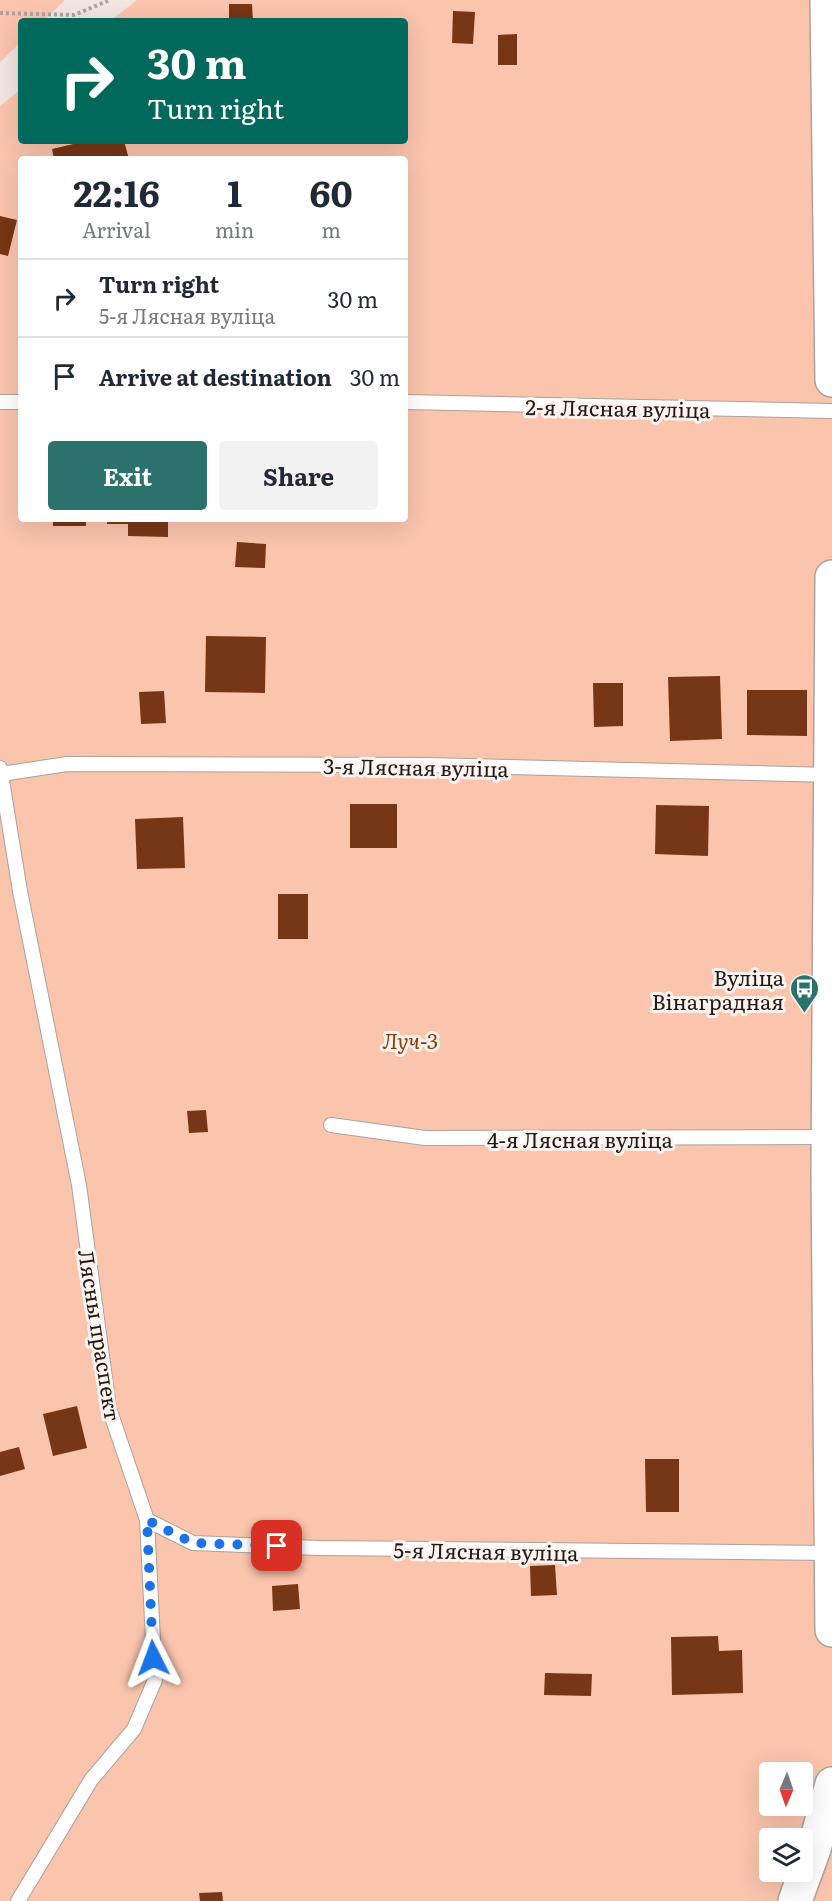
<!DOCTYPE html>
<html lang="en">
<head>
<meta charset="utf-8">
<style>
	:root { --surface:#fff; --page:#f2f2f3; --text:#1f2937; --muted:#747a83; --line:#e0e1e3; --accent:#2a726b }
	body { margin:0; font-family:Literata,serif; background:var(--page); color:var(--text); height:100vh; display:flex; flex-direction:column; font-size:22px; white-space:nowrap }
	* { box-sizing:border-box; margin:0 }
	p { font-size:20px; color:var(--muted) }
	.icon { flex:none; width:33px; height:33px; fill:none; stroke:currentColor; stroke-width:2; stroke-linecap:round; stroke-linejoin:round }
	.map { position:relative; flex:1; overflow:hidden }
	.side { position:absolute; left:18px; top:156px; width:390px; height:366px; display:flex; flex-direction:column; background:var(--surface); border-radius:6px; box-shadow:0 6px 24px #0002 }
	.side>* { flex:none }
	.top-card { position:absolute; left:18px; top:18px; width:390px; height:126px; border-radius:6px; box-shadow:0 6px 24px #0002; background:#00695c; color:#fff; overflow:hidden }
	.needle { width:39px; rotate:182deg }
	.controls { position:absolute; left:759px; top:1762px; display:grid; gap:12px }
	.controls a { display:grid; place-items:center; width:54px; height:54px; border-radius:6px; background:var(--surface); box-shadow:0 6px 24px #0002; font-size:30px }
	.pin { position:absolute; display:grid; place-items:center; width:51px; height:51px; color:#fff; margin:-26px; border-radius:12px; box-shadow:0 3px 9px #0006 }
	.me { position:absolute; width:66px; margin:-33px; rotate:357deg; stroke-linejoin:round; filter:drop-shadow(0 0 4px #0008) }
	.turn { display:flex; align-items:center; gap:21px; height:126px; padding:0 30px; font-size:27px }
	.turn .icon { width:78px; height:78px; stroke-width:2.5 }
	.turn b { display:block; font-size:42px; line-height:51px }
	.eta { display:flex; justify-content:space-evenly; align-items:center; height:102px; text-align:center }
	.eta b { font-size:36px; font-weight:700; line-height:42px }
	.primary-button { display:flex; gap:12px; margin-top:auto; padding:12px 30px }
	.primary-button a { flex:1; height:69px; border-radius:6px; background:var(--accent); color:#fff; font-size:24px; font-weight:700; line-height:69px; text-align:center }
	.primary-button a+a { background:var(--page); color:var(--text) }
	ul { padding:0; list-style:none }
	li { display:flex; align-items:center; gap:18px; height:78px; padding:0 30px; border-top:2px solid var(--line) }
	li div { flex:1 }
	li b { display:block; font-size:22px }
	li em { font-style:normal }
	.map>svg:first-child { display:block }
	.green { fill:#fac4ad; fill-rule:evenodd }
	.building { fill:#773615 }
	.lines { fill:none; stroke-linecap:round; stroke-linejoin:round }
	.service-casing { stroke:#ada19b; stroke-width:16 }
	.tertiary-casing { stroke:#ada19b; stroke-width:36 }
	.path { stroke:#aea39f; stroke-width:4; stroke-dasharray:3 3; stroke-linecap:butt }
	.service { stroke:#fff; stroke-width:14 }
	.tertiary { stroke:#fff; stroke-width:33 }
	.route { stroke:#1a73e8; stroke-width:10; stroke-dasharray:0 18 }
	.labels { text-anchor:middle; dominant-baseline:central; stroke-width:6; stroke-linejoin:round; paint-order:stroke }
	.street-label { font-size:21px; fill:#1f1b19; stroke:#fef3ef }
	.poi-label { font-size:21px; fill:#1f1b19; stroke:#fef3ef; text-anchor:end }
	.park-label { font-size:21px; font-style:italic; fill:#903901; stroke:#fef3ef }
</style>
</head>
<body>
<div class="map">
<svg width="832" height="1901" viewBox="0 0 832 1901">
	<rect width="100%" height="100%" fill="#f3e5e0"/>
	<!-- green -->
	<path class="green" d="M0 0H65L43 21H21V42L0 62Z
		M137 0H832V1901H0V106L21 89V141H405V21H110ZM21 159H405V519H21ZM770 1773H802V1806H770ZM770 1839H802V1872H770Z"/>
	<!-- building -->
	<path class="building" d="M229 4H252L253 21H229Z
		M453 11 475 12 473 44 452 43Z
		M517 34V65H498V35Z
		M86 141H124L129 159H54L52 149Z
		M0 216 17 220 8 256 0 254Z
		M53 519H86V526H53Z
		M107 519H168V537L128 536V524H107Z
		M237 542 266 544 265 568 235 567Z
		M206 636 266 637 265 693 205 692Z
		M720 676 722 739 670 741 668 677Z
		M593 683H623V726L594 727Z
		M747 690H807V736L747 735Z
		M164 691 166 723 141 724 139 692Z
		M350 804H397V848H350Z
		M656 805 709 806 708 856 655 854Z
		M183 817 185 868 137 869 135 819Z
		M278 894H308V939H278Z
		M206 1110 208 1132 189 1133 187 1111Z
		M77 1406 87 1448 53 1456 43 1414Z
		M19 1447 25 1469 0 1476V1452Z
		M645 1459H679V1512H646Z
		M555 1565 557 1595 531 1596 530 1566Z
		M298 1584 300 1609 273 1611 272 1586Z
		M718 1636 719 1651 742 1650 743 1693 672 1695 671 1637Z
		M545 1673 592 1674 591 1696 544 1695Z
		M222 1892 223 1901H200L199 1893Z"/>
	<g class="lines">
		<defs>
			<path id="service" d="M0 402H21
				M405 402 832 411
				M0 768 20 891 79 1185 109 1408 147 1520 155 1680 134 1729 91 1780 18 1901
				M1 774 67 764 425 765 831 775
				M331 1125 425 1138 829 1137
				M147 1520 193 1543 319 1548 832 1553"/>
			<path id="tertiary" d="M827 0 832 380
				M832 577 828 1172 832 1630
				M795 1901 814 1849 832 1784"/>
		</defs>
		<!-- service casing -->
		<use href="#service" class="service-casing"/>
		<!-- tertiary casing -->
		<use href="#tertiary" class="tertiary-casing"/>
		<!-- path -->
		<path class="path" d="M0 13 74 15 110 0"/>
		<!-- service -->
		<use href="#service" class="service"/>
		<!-- tertiary -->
		<use href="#tertiary" class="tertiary"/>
	</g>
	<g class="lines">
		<!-- route -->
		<path class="route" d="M153 1658 147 1520 193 1543 277 1546"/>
	</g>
	<!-- icons -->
	<defs>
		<symbol id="bus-pin" viewBox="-11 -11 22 30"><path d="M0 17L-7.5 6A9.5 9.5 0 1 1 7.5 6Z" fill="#2a726b" stroke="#fef3ef"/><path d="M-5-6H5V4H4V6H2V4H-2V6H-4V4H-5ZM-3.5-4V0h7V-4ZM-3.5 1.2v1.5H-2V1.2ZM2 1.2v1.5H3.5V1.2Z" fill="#fff"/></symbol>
	</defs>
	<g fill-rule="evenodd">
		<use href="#bus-pin" x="788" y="972" width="33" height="45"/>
	</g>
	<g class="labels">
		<!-- street labels -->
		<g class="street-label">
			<text transform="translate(618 407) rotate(1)">2-я Лясная вуліца</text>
			<text transform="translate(416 766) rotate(1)">3-я Лясная вуліца</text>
			<text x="580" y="1138">4-я Лясная вуліца</text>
			<text transform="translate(101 1335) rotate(81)">Лясны праспект</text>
			<text transform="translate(486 1550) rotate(1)">5-я Лясная вуліца</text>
		</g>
		<!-- poi labels -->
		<g class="poi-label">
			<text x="784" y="976">Вуліца<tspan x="784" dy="24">Вінаградная</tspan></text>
		</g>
		<!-- park labels -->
		<g class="park-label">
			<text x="410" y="1039">Луч-3</text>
		</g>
	</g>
</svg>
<div class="controls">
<a><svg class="needle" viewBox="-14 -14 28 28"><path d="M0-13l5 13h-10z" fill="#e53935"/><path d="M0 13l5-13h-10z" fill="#747a83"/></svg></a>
<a><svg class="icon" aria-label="layers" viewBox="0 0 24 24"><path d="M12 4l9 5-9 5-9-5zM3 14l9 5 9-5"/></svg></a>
</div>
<div class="pin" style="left:277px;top:1546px;background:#d93025"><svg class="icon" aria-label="arrive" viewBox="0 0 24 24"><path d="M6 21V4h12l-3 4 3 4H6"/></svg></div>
<svg class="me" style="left:153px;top:1658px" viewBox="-20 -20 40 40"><path d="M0-17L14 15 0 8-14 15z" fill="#1a73e8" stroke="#fff" stroke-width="4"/></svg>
<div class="top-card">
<div class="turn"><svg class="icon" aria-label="right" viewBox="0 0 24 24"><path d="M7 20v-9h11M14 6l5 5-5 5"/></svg><div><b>30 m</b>Turn right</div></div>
</div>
<section class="side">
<div class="eta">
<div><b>22:16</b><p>Arrival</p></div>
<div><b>1</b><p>min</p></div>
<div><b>60</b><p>m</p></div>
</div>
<ul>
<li><svg class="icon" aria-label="right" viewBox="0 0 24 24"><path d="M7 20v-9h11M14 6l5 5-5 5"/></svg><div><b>Turn right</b><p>5-я Лясная вуліца</p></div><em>30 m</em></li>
<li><svg class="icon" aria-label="arrive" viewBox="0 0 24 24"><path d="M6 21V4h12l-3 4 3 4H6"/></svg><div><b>Arrive at destination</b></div><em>30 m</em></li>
</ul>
<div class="primary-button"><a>Exit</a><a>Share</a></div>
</section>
</div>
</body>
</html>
